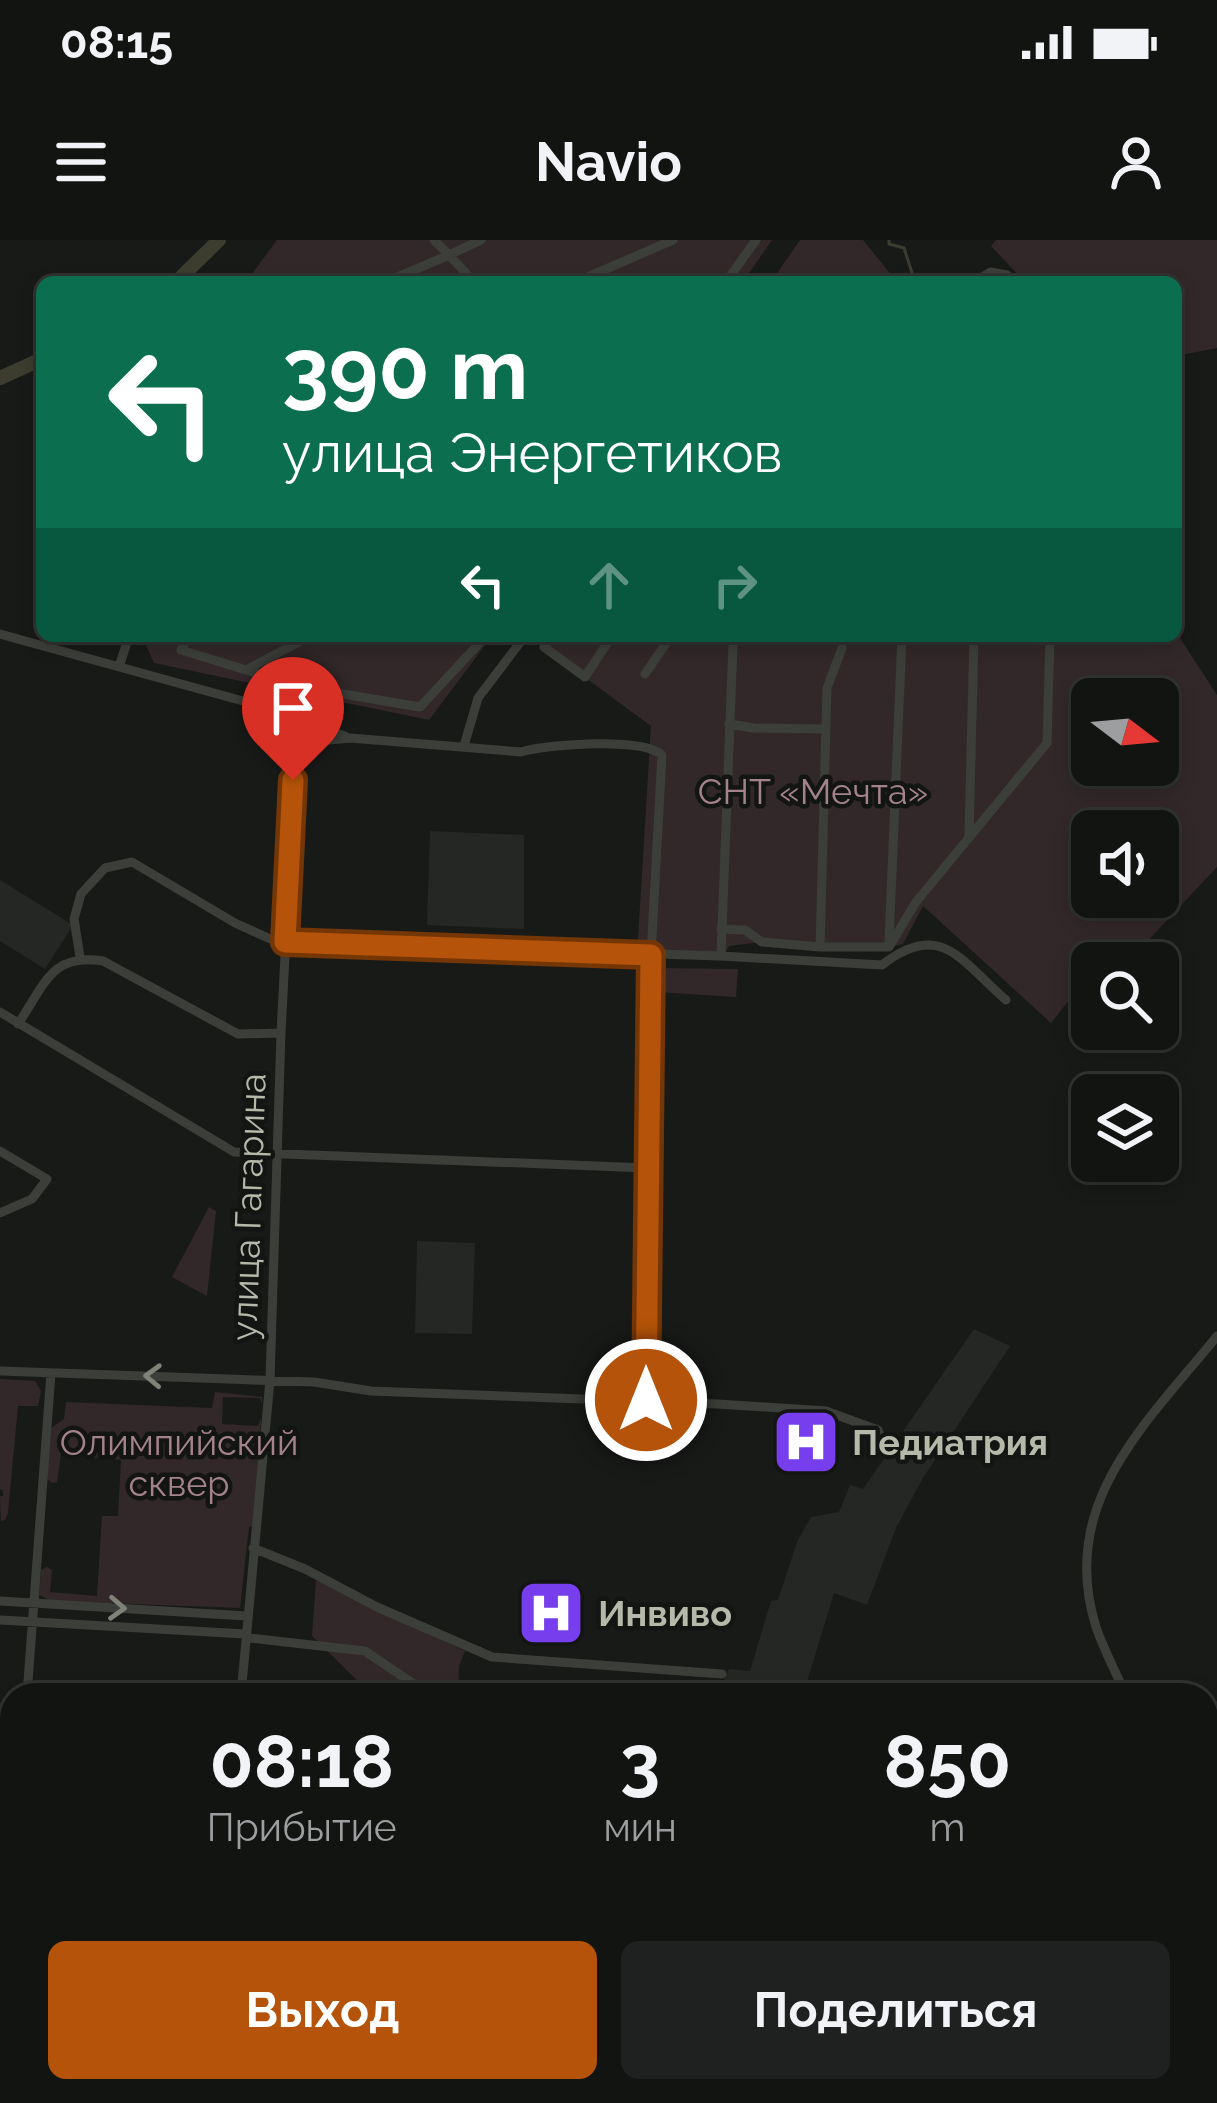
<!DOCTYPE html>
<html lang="ru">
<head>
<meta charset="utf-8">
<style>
	:root { --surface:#121412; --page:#1f2120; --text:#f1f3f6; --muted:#9c9e9f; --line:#313332; --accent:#b45309 }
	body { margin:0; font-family:Raleway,sans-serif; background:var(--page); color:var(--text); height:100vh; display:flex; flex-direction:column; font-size:45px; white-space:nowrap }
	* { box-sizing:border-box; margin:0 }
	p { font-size:39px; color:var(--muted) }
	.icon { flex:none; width:66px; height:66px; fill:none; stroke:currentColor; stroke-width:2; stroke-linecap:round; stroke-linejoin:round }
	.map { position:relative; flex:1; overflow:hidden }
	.panel { position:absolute; left:0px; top:1443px; width:1218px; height:420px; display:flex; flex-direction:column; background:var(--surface); border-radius:36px 36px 0 0; box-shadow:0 6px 18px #0003,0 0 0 3px var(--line) }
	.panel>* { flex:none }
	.top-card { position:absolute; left:36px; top:36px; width:1146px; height:366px; border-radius:18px; box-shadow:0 6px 18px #0003,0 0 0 3px var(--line); background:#0b6e4f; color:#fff; overflow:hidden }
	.needle { width:78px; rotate:106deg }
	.fabs { position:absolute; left:1071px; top:438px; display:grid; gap:24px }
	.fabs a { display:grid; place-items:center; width:108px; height:108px; border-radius:18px; background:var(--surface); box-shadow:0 6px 18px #0003,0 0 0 3px var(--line); font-size:60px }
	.pin { position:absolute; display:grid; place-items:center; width:102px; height:102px; color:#fff; margin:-123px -51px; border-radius:50% 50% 50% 0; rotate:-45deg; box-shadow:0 0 12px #0007 }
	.pin .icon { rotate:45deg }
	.me { position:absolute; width:132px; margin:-66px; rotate:0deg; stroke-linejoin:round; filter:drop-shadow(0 0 9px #0008) }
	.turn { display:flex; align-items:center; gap:42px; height:252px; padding:0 48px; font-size:54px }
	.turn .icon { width:156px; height:156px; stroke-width:2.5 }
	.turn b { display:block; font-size:84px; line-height:102px }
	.lanes { display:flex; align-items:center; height:114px; padding:0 48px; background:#0003; justify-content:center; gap:60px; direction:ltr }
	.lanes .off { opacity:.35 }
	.eta { display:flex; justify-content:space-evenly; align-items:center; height:204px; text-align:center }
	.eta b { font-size:72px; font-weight:700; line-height:84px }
	.primary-button { display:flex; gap:24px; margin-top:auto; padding:24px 48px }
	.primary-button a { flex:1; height:138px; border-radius:18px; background:var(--accent); color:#fff; font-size:48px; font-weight:700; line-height:138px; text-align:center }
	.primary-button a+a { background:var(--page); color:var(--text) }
	.status { display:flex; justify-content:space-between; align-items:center; height:84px; padding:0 60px; background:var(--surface); direction:ltr }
	.status svg { height:33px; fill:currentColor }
	header { display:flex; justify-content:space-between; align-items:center; height:156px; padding:0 48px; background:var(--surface); font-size:54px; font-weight:700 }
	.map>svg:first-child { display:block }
	.built { fill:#252724 }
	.green { fill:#32282a; fill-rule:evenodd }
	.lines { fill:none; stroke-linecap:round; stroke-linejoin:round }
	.stream { stroke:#3c3d2e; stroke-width:3 }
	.river { stroke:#3c3d2e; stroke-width:14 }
	.minor { stroke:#3c3f39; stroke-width:9 }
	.oneway { stroke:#7e8277 }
	.route-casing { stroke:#753606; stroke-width:30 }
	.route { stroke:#b45309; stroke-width:21 }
	.labels { text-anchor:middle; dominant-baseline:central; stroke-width:9; stroke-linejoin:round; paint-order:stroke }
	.park-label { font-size:36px; fill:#a3828c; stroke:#131513 }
	.street-label { font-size:36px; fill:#b4b9aa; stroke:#131513 }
	.poi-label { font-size:36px; font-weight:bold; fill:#b4b9aa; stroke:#131513; text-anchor:start }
</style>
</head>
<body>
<div class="status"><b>08:15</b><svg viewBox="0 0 49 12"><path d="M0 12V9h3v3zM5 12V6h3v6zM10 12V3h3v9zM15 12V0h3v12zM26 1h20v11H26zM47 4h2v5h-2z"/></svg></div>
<header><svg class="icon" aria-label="menu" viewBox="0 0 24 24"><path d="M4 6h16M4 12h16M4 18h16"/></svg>Navio<svg class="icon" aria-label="person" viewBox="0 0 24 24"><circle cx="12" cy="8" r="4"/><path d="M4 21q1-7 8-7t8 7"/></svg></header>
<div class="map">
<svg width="1217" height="1863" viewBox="0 0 1217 1863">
	<rect width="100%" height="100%" fill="#181a18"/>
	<!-- built -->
	<path class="built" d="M430 591 524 595V689L427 685Z
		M0 640 73 685 45 729 0 701Z
		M417 1001 475 1003 472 1094 415 1093Z
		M974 1089 1010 1106 923 1238 896 1288 867 1365 834 1353 803 1455H717L729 1429 750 1431 771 1361 778 1360 797 1302 811 1277 839 1272 850 1245 863 1249Z"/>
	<!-- green -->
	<path class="green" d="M277 0H772L743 42H246Z
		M800 0H863L897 42H771Z
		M996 0H1217V108L1176 116V42H1025L991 6Z
		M1176 392 1217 455V627L1127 723H1092V756L1080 746 1051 783 923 666 903 704 889 707 762 702 729 706 723 718 637 715 651 486 541 405 548 396H1176ZM1092 459H1158V525H1092ZM1092 591H1158V657H1092Z
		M142 396H492L429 480 154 423Z
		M658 728 738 729 736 757 657 752Z
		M209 967 216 971 207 1056 172 1037Z
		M0 1139 35 1141 41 1151 38 1166H18L8 1273 5 1280 1 1281 0 1256H3V1250L0 1249Z
		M215 1152 262 1157V1164L260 1158 223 1157 222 1184 258 1186 261 1177 255 1286 249 1287 240 1368 51 1361 39 1355 41 1330 47 1327 52 1330 50 1352 97 1356 102 1276H118L121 1220 61 1214 57 1242 52 1243 47 1239 51 1188 64 1179 66 1162 212 1168Z
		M316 1340 465 1411 459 1426 458 1455H372L312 1396Z"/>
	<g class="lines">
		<!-- stream -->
		<path class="stream" d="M889 0V4L904 8 915 42"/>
		<!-- river -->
		<path class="river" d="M176 42 219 0
			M0 138 42 119"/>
		<!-- minor -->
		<path class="minor" d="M434 0 449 15 481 0
			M386 42 449 15 474 42
			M576 42 673 0
			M726 42 756 0
			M974 42 991 32 1007 35 1014 42
			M0 394 243 461 345 496
			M189 396 181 410 302 447 420 467 486 396
			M551 396 544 407 585 437 612 396
			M119 427 129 396
			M246 430 310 396
			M645 434 671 396
			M729 484 754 488 825 489
			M296 503 350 498 521 512C548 504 642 497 662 515L651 715 645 1160
			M464 506 478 458 525 396
			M969 595 974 396
			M721 689 745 690 762 702 820 707H889L916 662 1047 503 1050 396
			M889 702 902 396
			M820 707 827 448 842 408
			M721 716 733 404 739 396
			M80 717 74 679 81 654 105 628 132 622 235 683 277 702 721 716 882 725C941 679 961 721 1006 760
			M0 772 234 912 647 928
			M18 784C45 745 50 713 103 721L238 794 281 793
			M0 911 47 939 32 959 0 973
			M0 1131 314 1142 371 1151 718 1164 826 1171 878 1190 882 1200
			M253 1308 305 1329 377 1367 492 1417 722 1434
			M0 1361 247 1376
			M0 1380 245 1394 249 1398 365 1411 430 1455
			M27 1455 51 1133
			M241 1455 270 1140 281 793 298 466 302 447
			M1126 1455C1116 1433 1104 1410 1096 1387 1057 1263 1146 1184 1217 1096
			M0 1575 12 1583
			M1206 1606 1217 1601
			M0 1628 12 1605
			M0 1703 12 1708
			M0 1728 12 1736
			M378 1851 503 1863
			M948 1851 969 1863
			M218 1863V1851
			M542 1863 547 1851
			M709 1863 716 1851
			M837 1863 843 1851
			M1112 1863 1115 1851"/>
	</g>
	<!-- one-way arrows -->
	<defs><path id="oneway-chevron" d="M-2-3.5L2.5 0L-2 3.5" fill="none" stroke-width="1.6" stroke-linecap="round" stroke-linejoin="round" transform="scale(3)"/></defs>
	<g class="oneway">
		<use href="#oneway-chevron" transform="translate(153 1136) rotate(-178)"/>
		<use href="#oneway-chevron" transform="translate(117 1368) rotate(3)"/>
	</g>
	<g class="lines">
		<defs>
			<path id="route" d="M293 540 285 702 651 715 646 1160"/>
		</defs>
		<!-- route casing -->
		<use href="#route" class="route-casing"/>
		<!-- route -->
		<use href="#route" class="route"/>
	</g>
	<!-- icons -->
	<defs>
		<symbol id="hospital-square" viewBox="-11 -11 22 22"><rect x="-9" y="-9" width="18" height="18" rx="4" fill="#763eec" stroke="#131513"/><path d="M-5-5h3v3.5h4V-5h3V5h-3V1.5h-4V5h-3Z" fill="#fff"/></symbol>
	</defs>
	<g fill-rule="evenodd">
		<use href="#hospital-square" x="768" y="1164" width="76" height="76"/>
		<use href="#hospital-square" x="513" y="1335" width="76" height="76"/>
	</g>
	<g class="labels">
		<!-- park labels -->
		<g class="park-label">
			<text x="813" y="551">СНТ «Мечта»</text>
			<text x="179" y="1202">Олимпийский<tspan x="179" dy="41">сквер</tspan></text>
		</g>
		<!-- street labels -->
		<g class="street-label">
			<text transform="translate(248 967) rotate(-88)">улица Гагарина</text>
		</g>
		<!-- poi labels -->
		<g class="poi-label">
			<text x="852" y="1202">Педиатрия</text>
			<text x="598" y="1373">Инвиво</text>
		</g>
	</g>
</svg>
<div class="fabs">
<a><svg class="needle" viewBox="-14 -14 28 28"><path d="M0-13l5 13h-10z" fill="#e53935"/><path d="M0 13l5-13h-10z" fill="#9c9e9f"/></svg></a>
<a><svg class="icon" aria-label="sound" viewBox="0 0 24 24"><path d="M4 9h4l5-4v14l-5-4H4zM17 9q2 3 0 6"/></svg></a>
<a><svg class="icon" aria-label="search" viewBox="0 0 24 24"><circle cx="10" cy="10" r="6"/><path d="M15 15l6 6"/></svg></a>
<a><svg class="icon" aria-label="layers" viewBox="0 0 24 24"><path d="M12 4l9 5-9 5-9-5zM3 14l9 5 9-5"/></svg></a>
</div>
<div class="pin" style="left:293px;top:540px;background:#d93025"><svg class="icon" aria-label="arrive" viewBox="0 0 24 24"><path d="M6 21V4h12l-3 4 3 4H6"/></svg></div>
<svg class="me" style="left:646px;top:1160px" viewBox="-20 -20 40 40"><circle r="17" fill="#b45309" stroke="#fff" stroke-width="3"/><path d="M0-11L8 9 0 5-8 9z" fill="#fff"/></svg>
<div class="top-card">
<div class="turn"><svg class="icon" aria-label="left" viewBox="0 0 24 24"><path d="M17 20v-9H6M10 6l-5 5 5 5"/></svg><div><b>390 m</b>улица Энергетиков</div></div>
<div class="lanes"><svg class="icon" aria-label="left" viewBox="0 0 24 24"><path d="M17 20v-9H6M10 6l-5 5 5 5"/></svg><svg class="icon off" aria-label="ahead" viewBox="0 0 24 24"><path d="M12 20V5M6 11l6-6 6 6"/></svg><svg class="icon off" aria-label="right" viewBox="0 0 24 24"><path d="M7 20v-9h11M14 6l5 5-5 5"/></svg></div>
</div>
<section class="panel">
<div class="eta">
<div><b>08:18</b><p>Прибытие</p></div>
<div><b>3</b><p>мин</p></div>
<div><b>850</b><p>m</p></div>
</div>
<div class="primary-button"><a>Выход</a><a>Поделиться</a></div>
</section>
</div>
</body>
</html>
